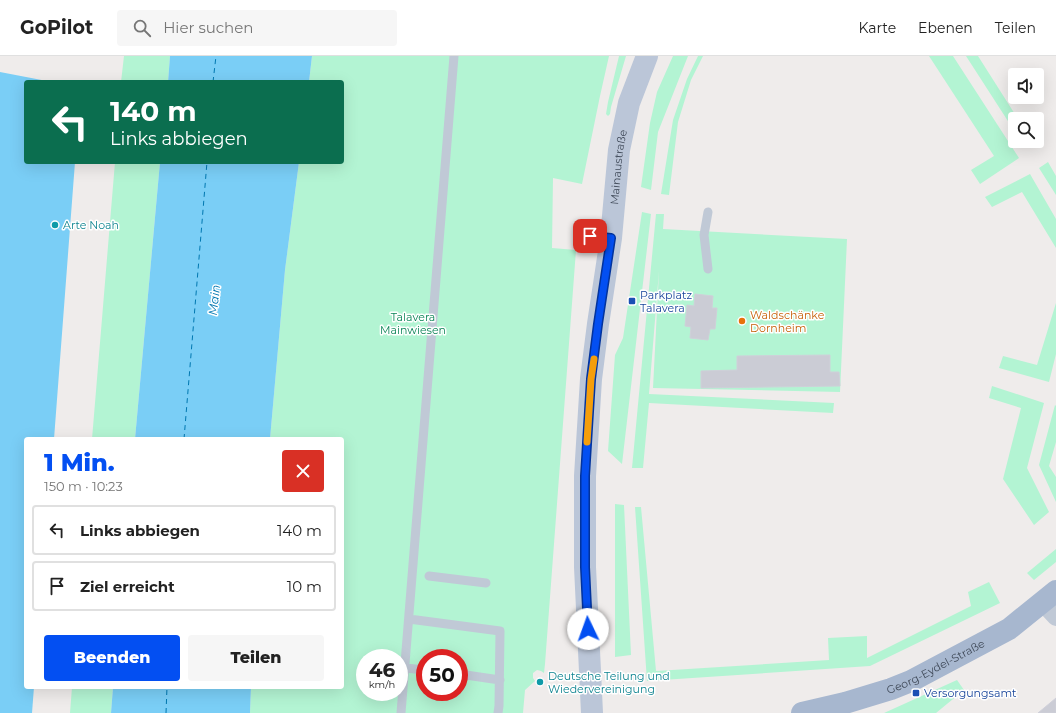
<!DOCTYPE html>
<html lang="de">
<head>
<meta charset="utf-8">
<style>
	:root { --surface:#fff; --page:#f6f6f6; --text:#222; --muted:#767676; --line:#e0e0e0; --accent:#034ff2 }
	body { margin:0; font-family:Montserrat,sans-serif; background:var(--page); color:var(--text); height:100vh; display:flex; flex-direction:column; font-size:15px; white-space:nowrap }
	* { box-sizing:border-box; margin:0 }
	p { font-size:13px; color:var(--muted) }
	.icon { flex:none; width:22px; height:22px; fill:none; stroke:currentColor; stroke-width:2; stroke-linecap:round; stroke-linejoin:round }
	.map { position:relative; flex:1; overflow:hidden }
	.side { position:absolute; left:24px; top:381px; width:320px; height:252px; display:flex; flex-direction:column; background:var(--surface); border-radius:4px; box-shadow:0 4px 16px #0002 }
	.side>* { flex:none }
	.banner { position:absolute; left:24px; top:24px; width:320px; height:84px; border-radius:4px; box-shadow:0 4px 16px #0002; background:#0b6e4f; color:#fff; overflow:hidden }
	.fabs { position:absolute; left:1008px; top:12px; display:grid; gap:8px }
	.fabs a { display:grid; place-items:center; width:36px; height:36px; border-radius:4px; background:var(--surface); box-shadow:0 4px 16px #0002; font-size:20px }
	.speed { position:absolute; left:356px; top:593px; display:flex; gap:8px; font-size:20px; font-weight:700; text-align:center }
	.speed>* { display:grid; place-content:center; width:52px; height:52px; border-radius:50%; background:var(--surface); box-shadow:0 4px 16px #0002; line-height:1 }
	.speed small { font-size:10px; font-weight:400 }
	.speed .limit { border:6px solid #d22; background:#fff; color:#111 }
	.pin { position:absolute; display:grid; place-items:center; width:34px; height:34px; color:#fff; margin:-17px; border-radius:8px; box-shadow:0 2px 6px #0006 }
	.me { position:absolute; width:44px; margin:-22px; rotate:357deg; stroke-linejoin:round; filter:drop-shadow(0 0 3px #0008) }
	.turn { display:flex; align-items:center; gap:14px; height:84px; padding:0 20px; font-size:18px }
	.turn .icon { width:52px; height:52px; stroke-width:2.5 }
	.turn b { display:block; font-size:28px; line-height:34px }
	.round { display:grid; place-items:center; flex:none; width:42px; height:42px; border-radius:4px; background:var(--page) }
	.headline { display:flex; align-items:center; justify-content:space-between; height:68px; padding:0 20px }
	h1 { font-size:24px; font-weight:800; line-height:30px; color:var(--accent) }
	.button { display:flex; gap:8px; margin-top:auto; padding:8px 20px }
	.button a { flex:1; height:46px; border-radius:4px; background:var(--accent); color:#fff; font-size:16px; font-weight:800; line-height:46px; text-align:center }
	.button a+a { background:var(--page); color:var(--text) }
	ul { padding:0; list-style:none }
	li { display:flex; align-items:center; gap:12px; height:50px; margin:0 8px 6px; padding:0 12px; border:2px solid var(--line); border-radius:4px }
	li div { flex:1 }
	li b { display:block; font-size:15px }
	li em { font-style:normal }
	header { display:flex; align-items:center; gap:24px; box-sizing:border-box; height:56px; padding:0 20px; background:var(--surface); border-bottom:1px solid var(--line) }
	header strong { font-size:19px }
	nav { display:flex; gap:22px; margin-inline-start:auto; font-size:14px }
	.search { width:280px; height:36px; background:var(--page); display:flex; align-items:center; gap:10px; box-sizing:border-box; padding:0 14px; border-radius:4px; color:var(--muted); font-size:15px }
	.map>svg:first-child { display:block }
	.green { fill:#b3f4d3; fill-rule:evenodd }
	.water { fill:#7acef6 }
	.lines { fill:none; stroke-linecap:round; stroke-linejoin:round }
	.ferry { stroke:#0077b0; stroke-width:1; stroke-dasharray:5 4; stroke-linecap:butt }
	.building { fill:#cbccd5; stroke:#cfd0d9 }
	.service { stroke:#c0c9d6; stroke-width:9 }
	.minor { stroke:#c0c9d6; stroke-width:18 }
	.secondary { stroke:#bbc6d8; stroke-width:22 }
	.primary { stroke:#a7b7cf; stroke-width:22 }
	.route-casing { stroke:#02339d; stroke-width:10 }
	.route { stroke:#034ff2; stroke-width:7 }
	.slow { stroke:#f59e0b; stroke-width:7 }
	.culture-dot { fill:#0f9aa8; stroke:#fff; stroke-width:1.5 }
	.transit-dot { fill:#1a4fb4; stroke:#fff; stroke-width:1.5 }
	.food-dot { fill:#e8710a; stroke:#fff; stroke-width:1.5 }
	.labels { text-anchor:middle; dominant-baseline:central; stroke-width:3; stroke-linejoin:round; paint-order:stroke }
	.street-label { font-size:11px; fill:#424c5b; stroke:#fff }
	.culture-label { font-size:11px; fill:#0d838f; stroke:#fff; text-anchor:start }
	.transit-label { font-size:11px; fill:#164399; stroke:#fff; text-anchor:start }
	.food-label { font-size:11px; fill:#c56008; stroke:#fff; text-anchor:start }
	.park-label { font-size:11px; fill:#0b8456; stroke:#fff }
	.water-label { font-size:12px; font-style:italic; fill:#0077b0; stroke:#fff }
</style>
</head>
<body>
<header>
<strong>GoPilot</strong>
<div class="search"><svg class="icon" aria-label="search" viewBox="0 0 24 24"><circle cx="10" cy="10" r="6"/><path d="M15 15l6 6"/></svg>Hier suchen</div>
<nav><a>Karte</a><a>Ebenen</a><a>Teilen</a></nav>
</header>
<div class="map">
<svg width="1056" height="657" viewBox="0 0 1056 657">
	<rect width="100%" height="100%" fill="#efeceb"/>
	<!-- green -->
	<path class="green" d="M124 0H170L168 26H121Z
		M312 0H609L600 40 582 128 553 122 552 192 576 194 545 608 544 617 541 615 537 614 533 617V622L535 625 525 634 523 657H250L251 631H342V383H270L285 214 299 106H342V26H309ZM365 602H399V636H365ZM425 602H459V636H425Z
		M619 0H626L611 51 610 58 608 60 606 58 608 46Z
		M673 0H688L658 76 651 134 641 131 650 67 657 36Z
		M698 0H703L691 24 678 66 669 139 661 138 673 64 687 23Z
		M929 0H953L1019 102 980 128 971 114 994 100Z
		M966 0H978L1018 63H1015V76Z
		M115 106H160L135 383H92Z
		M1048 106 1056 120V139L1039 112Z
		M1030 118 1056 163V192L1022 136 992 151 985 141Z
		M642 156 651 158 622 408 608 395 615 299 623 282Z
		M656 158H664L663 173 847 183 840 336 653 332 659 215 649 338 834 347 833 357 649 347 643 412H632Z
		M1056 247V298L1049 326 999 312 1003 300 1037 309Z
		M992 330 1044 347 1027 412 1049 456 1034 469 1003 423 1021 352 989 342Z
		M1055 349 1056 350V386L1049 410 1056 421V446L1039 409Z
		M615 448 624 449 631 599 615 601Z
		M635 451H641L656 615 829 604 828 582 867 580V602L971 550 968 536 989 526 1000 547 870 610 647 625Z
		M1056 493V506L1034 524 1027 517Z
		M957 624 964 634 936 657H884Z
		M72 631H113L111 657H70Z"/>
	<!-- water -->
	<path class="water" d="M170 0H312L309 26H168Z
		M0 16 52 26H26V106H75L54 383H26V631H34L32 657H0Z
		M160 106H299L285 214 270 383H135Z
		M113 631H251L250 657H111Z"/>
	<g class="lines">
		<!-- ferry -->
		<path class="ferry" d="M213 26 216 0
			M184 383 207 106
			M166 657 167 631"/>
	</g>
	<!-- building -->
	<path class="building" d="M695 238 713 240 712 252H717L715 273H710L708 284 690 282 691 271 685 270 687 249 694 250Z
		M830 299V316H839L840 330 701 332V315L737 314V300Z
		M1056 642V657H1038Z"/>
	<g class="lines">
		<!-- service -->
		<path class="service" d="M590 180 611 182
			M708 213 704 179 708 156
			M429 520 486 527
			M409 563 500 575 499 650 498 657
			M405 612 425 614
			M459 618 500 624
			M401 657 454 0"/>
		<!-- minor -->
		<path class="minor" d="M1043 547 1056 561"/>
		<!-- secondary -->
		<path class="secondary" id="s1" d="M592 657 585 511V420L591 323 598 268 611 182 619 94 629 47 647 0"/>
		<!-- primary -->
		<path class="primary" id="s2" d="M802 657 845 647 891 633 911 625 1009 573 1056 535"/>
	</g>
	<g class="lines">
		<defs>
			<path id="route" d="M588 573 585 511V420L591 323 598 268 611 182 590 180"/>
		</defs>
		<!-- route casing -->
		<use href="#route" class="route-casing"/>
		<!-- route -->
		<use href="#route" class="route"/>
		<!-- slow -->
		<path class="slow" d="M587 386 591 323 594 303"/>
	</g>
	<!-- markers -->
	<g class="culture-dot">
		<circle cx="55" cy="169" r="4"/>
		<circle cx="540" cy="626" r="4"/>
	</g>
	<g class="transit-dot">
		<rect x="628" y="241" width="8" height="8" rx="2"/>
		<rect x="912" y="633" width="8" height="8" rx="2"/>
	</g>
	<circle class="food-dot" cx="742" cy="265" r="4"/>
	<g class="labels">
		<!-- street labels -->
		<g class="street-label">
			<text stroke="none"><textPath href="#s1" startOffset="548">Mainaustraße</textPath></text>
			<text stroke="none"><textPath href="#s2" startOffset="142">Georg-Eydel-Straße</textPath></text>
		</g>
		<!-- culture labels -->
		<g class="culture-label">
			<text x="63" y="169">Arte Noah</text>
			<text x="548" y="620">Deutsche Teilung und<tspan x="548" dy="13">Wiedervereinigung</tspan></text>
		</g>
		<!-- transit labels -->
		<g class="transit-label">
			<text x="640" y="239">Parkplatz<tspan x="640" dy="13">Talavera</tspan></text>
			<text x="924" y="637">Versorgungsamt</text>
		</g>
		<!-- food labels -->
		<g class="food-label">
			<text x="750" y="259">Waldschänke<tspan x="750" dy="13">Dornheim</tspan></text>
		</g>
		<!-- park labels -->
		<g class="park-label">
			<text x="413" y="261">Talavera<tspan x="413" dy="13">Mainwiesen</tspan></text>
		</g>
		<!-- water labels -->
		<g class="water-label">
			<text transform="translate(214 244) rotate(-84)">Main</text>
		</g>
	</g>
</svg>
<div class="fabs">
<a><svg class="icon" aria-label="sound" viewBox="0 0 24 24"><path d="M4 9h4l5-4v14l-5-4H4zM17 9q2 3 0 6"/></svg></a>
<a><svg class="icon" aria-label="search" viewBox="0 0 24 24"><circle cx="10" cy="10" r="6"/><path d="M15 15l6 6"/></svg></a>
</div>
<div class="speed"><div>46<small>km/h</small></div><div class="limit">50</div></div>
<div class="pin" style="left:590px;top:180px;background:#d93025"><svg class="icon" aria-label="arrive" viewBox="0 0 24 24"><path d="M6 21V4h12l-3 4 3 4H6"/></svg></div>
<svg class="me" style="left:588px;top:573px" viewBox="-20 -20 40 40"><circle r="19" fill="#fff"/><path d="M0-13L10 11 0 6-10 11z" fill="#034ff2"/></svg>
<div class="banner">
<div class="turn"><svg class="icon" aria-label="left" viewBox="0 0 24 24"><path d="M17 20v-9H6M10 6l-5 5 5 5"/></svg><div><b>140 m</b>Links abbiegen</div></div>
</div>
<section class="side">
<div class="headline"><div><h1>1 Min.</h1><p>150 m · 10:23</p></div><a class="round" style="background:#d93025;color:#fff"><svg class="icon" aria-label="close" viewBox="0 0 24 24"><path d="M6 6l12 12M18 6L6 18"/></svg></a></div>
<ul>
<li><svg class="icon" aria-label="left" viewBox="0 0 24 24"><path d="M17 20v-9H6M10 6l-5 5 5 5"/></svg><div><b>Links abbiegen</b></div><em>140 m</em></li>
<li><svg class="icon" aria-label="arrive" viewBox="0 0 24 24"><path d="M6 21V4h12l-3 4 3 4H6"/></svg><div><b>Ziel erreicht</b></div><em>10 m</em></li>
</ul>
<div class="button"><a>Beenden</a><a>Teilen</a></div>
</section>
</div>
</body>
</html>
